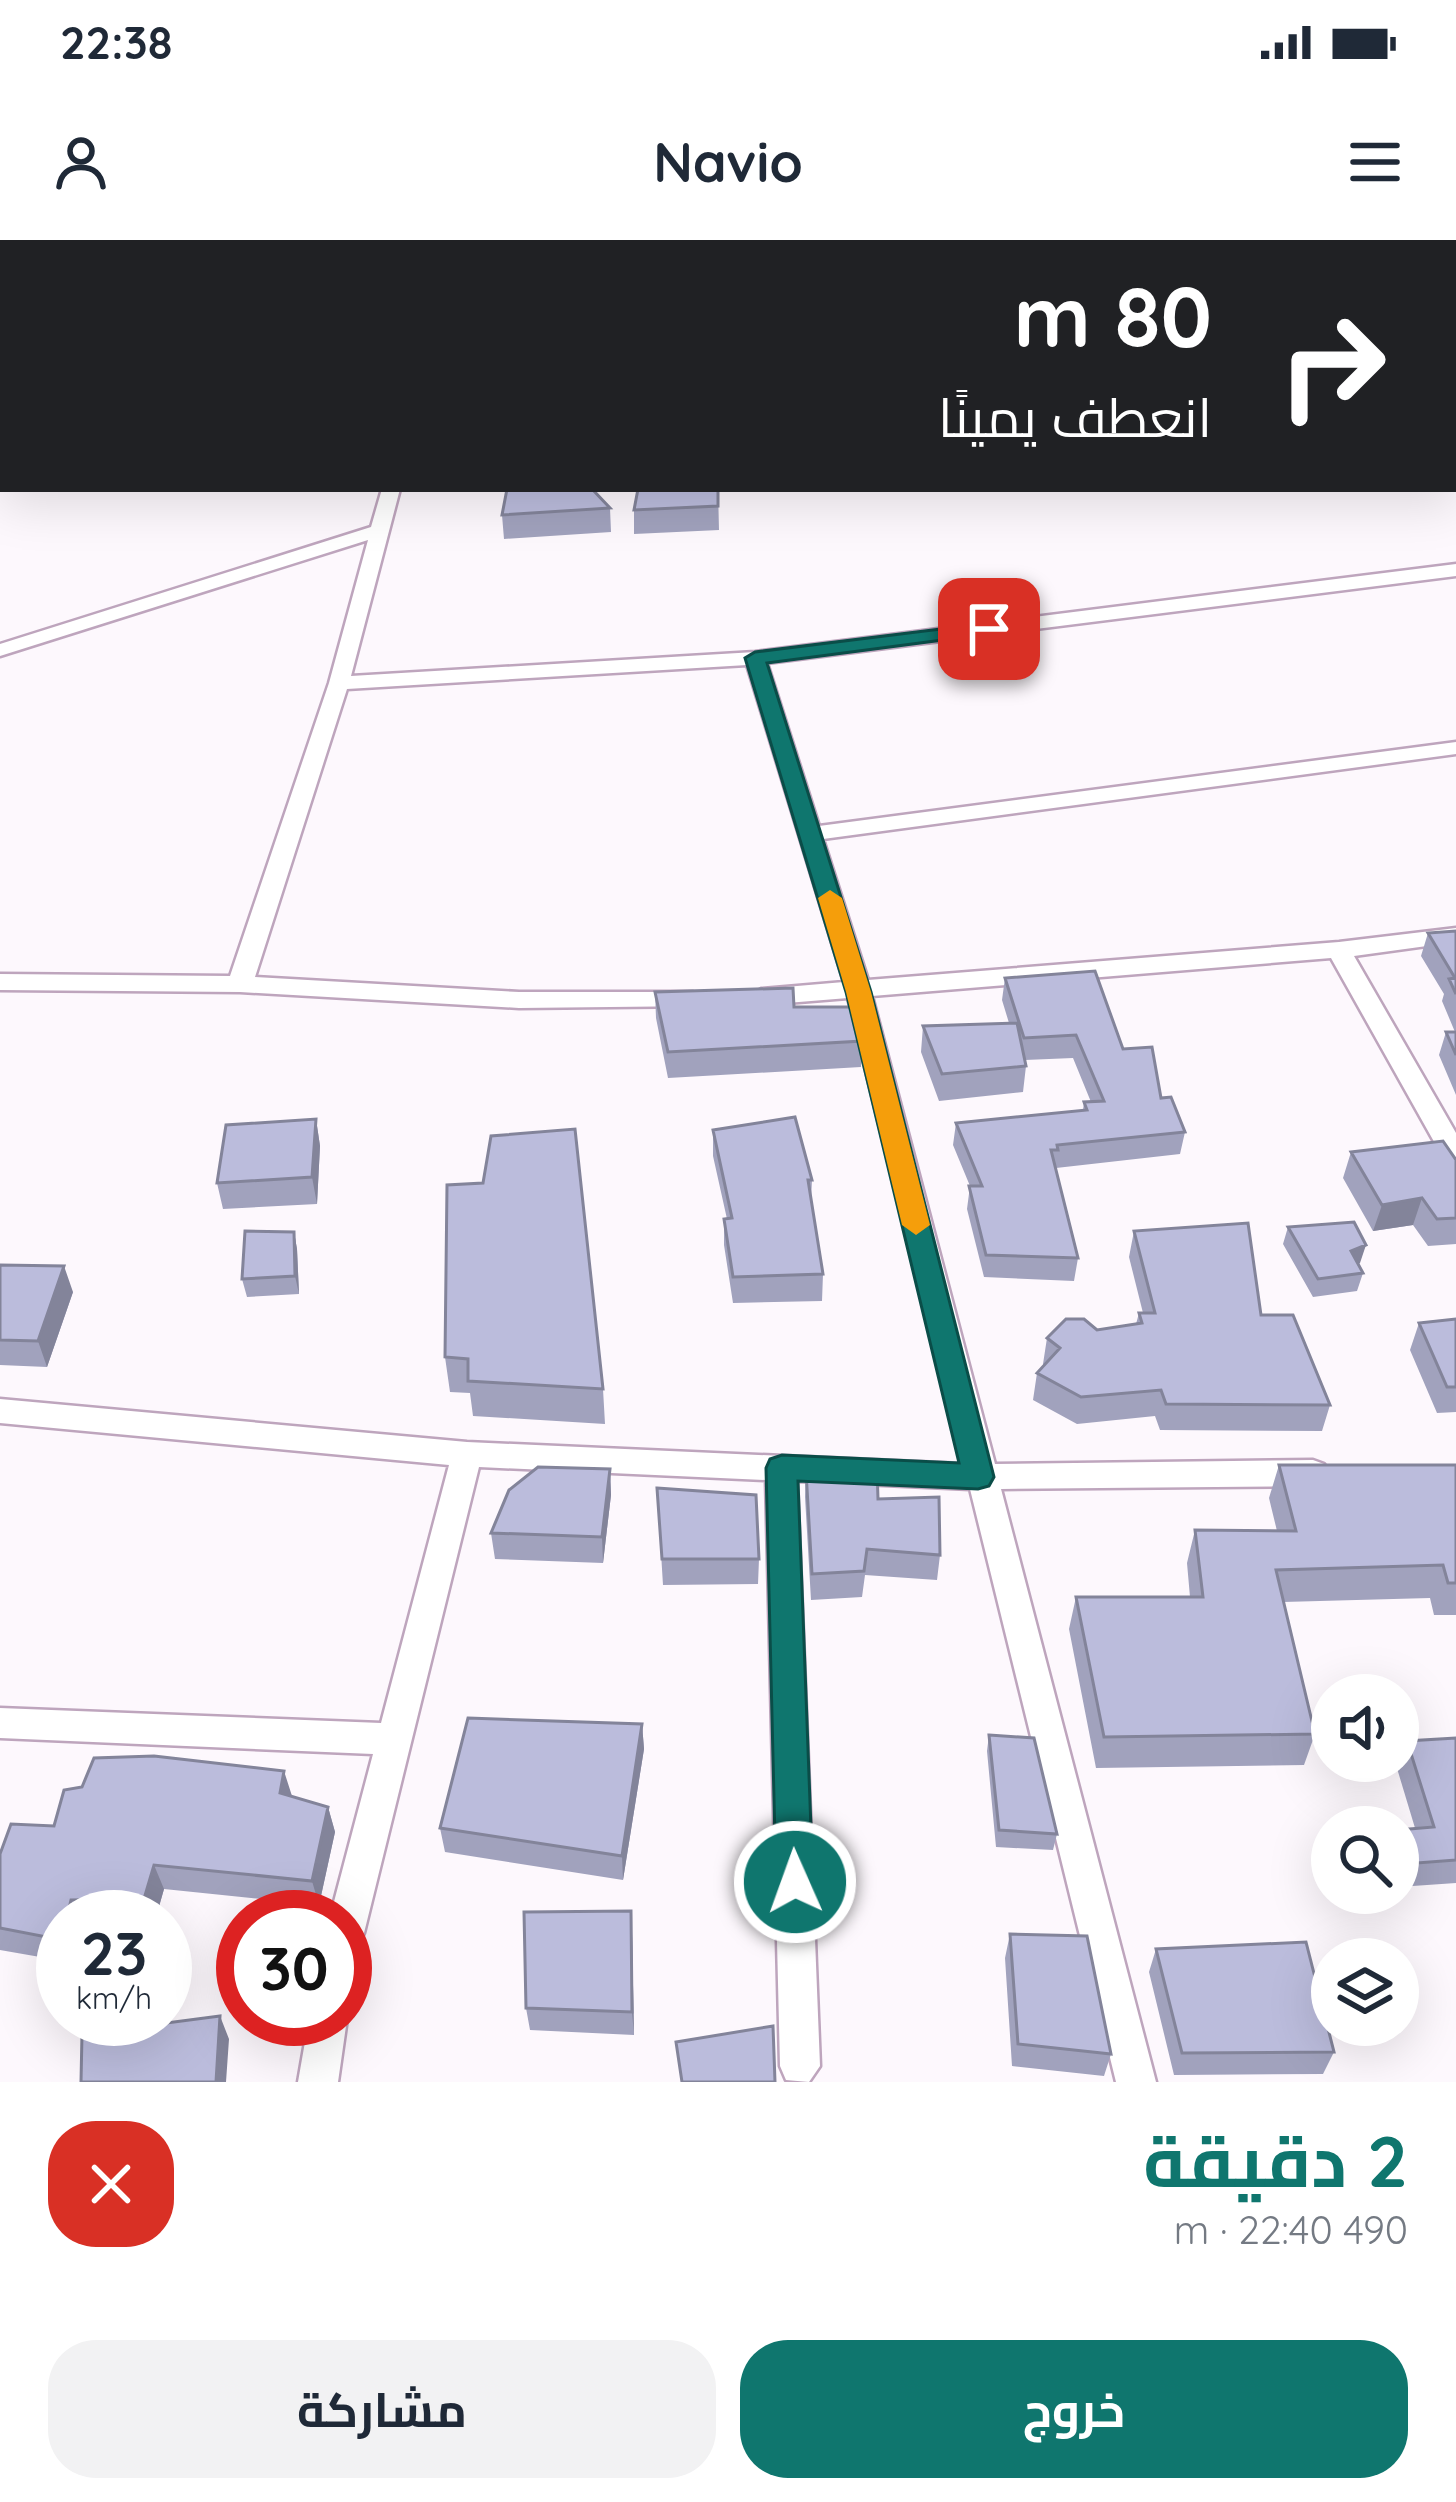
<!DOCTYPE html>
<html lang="ar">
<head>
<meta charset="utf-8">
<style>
	:root { --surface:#fff; --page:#f2f2f3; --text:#1f2937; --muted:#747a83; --accent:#0f766e }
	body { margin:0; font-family:Quicksand,Cairo,sans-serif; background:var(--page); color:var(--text); direction:rtl; height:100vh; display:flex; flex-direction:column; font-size:45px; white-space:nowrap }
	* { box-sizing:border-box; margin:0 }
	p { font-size:39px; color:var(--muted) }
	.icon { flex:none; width:66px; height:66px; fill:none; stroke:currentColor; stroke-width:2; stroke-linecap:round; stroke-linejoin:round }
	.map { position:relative; height:1842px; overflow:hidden; direction:ltr }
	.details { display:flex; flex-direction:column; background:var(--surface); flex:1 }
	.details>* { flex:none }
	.top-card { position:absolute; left:0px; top:0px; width:1458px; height:252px; box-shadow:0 12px 48px #0002; direction:rtl; background:#202124; color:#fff; overflow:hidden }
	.buttons { position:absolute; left:1311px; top:1434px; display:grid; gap:24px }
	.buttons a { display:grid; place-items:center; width:108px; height:108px; border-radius:50%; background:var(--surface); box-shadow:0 12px 48px #0002; font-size:60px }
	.speed { position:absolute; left:36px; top:1650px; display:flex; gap:24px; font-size:60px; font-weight:700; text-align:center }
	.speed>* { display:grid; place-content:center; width:156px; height:156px; border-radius:50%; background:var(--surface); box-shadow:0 12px 48px #0002; line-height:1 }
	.speed small { font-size:30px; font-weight:400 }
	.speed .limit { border:18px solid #d22; background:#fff; color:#111 }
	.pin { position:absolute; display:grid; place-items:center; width:102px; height:102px; color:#fff; margin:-51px; border-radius:24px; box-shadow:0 6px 18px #0006 }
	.me { position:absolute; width:132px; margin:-66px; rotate:358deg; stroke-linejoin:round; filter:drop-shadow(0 0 9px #0008) }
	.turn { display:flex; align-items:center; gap:42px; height:252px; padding:0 48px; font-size:54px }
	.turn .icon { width:156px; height:156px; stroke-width:2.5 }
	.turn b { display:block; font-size:84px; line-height:102px }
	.round { display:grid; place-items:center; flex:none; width:126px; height:126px; border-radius:48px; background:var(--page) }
	.headline { display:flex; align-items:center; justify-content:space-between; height:204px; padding:0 48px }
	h1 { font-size:72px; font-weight:700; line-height:90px; color:var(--accent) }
	.action { display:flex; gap:24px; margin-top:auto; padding:24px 48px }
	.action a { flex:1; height:138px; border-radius:48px; background:var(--accent); color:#fff; font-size:48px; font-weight:700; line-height:138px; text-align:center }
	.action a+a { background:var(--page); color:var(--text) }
	.status { display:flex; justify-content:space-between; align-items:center; height:84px; padding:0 60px; background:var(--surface); direction:ltr }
	.status svg { height:33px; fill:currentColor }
	header { display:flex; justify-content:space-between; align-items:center; height:156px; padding:0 48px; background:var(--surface); font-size:54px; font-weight:700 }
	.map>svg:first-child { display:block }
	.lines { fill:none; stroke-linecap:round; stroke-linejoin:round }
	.lane-casing { stroke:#bea5bd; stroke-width:10 }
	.street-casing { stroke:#bea5bd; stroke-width:5 }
	.secondary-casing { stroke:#bea5bd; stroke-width:5 }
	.primary-casing { stroke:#d5d4d5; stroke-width:5 }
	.lane { stroke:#fff; stroke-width:8 }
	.street { fill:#fff; fill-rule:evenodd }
	.secondary { fill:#fff; fill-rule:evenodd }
	.primary { fill:#f0aa8c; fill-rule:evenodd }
	.wall { fill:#a1a2bd }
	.shaded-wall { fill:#83849a }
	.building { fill:#bbbcdc; stroke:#83849a; stroke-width:3 }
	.route { fill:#0f766e; stroke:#0a4d48; stroke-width:3 }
	.slow { fill:#f59e0b }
</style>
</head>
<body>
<div class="status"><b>22:38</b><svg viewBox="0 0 49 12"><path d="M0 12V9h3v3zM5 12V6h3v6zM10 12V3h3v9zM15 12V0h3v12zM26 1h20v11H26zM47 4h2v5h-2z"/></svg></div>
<header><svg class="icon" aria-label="menu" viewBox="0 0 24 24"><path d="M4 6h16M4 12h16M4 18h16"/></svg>Navio<svg class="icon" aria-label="person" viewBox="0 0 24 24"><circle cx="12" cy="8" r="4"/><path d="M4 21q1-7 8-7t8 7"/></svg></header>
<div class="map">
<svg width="1456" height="1842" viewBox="0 0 1456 1842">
	<rect width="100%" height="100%" fill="#fdf8fd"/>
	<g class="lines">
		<defs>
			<path id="lane" d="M990 0 994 3"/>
			<path id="street" d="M382 249H400L351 436 755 412 1456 324V336L767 423 819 586 1456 502V514L823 599 868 740 1339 702 1456 688V702L1354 716 1456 893V925L1446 923 1331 718 872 756 995 1224 1313 1220 1324 1224 1329 1233 1324 1242 1313 1246 1001 1249 1156 1842H1116L970 1249 797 1241 820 1826 809 1842 786 1840 780 1826 766 1240 479 1227 364 1693 358 1706 345 1711V1677H330L373 1514 0 1498V1468L381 1483 449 1225 0 1183V1159L467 1202 963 1224 848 758 761 765 749 757 761 749 844 742 747 425 347 449 255 737 519 752H693L705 760 702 766 519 768 240 752 0 750V734L230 736 329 443 368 300 0 416V404L371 287Z
				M345 1774 347 1779 338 1842H298L309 1779H345Z"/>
			<path id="secondary" d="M0 165H3L0 180Z"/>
			<path id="primary" d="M1455 21H1456V35H1455Z
				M0 145H3L0 162Z"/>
		</defs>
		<!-- lane casing -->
		<use href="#lane" class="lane-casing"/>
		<!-- street casing -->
		<use href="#street" class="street-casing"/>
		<!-- secondary casing -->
		<use href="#secondary" class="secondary-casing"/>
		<!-- primary casing -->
		<use href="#primary" class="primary-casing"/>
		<!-- lane -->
		<use href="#lane" class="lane"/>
		<!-- street -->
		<use href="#street" class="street"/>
		<!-- secondary -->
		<use href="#secondary" class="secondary"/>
		<!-- primary -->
		<use href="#primary" class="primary"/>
	</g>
	<!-- wall -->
	<path class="wall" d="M718 249 719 290 634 294V270Z
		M610 268 611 292 504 299 502 275Z
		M1456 691V855L1439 815 1446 792H1455L1442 761 1444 754 1421 716 1428 693Z
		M1005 738 1123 809 1185 892 1180 914 1056 928 1078 1018 1074 1041 984 1037 967 969 970 946 953 905 956 883 1083 870 1084 862H1091L1073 818 1025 820 1026 826 1023 852 939 861 921 812 923 786 1009 783 1002 760Z
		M655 752 794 767 862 801 861 827 668 838 656 778Z
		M316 879 320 906 317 964 223 969 217 943Z
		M713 890 812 940 811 960 823 1034 822 1061 733 1063 724 1005V979H727L713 916Z
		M1351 912 1456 920V1004L1428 1006 1413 985 1373 991 1343 938Z
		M447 945 603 1149 605 1184 473 1176 470 1153 450 1152 445 1117Z
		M1288 987 1360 1023 1358 1024 1363 1033 1357 1051 1313 1057 1283 1004Z
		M1134 991 1261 1075 1330 1165 1322 1191 1160 1190 1155 1176 1077 1184 1033 1160 1037 1133 1044 1125 1043 1124 1047 1098 1136 1084 1139 1073H1143L1129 1017Z
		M294 992 297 1009 299 1054 247 1057 242 1039Z
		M0 1025 73 1052 47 1127 0 1125Z
		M1456 1079V1172L1437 1173 1410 1110 1419 1083Z
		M1279 1225H1456V1375H1434L1430 1358 1283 1362 1315 1494 1304 1525 1096 1528 1069 1389 1076 1357H1190L1187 1323 1195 1290 1277 1291 1269 1258Z
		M610 1229 611 1255 603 1323 495 1319 491 1293Z
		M806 1231 878 1259 940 1315 937 1340 865 1335 862 1357 811 1360 805 1257Z
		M657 1248 759 1319 758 1344 663 1345Z
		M642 1484 644 1509 623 1640 445 1612 440 1588Z
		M989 1495 1057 1594 1053 1610 996 1607 987 1511Z
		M1456 1498V1643L1398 1647V1590L1415 1588 1396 1525 1407 1501Z
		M291 1556 328 1567 335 1592 319 1665 164 1649 156 1677H63V1721L0 1710V1614L54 1586Z
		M632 1694 634 1795 530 1790 526 1768Z
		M1010 1694 1111 1814 1104 1836 1012 1826 1005 1718Z
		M1156 1709 1334 1812 1323 1834 1174 1835 1149 1732Z"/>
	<!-- shaded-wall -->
	<path class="shaded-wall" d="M316 879 320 906 317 964 312 937Z
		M1422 958 1413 985 1373 991 1382 965Z
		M294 992 297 1009 299 1054 295 1036Z
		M1366 1005 1360 1023 1346 1029 1351 1011Z
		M64 1026 73 1052 47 1127 38 1101Z
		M610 1229 611 1255 603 1323 602 1297Z
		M642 1484 644 1509 623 1640 622 1616Z
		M284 1531 292 1556 280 1553Z
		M328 1567 335 1592 319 1665 312 1641Z
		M154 1625 164 1649 156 1677H151L144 1659Z
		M71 1660 79 1677H67Z
		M631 1671 632 1694 634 1795 632 1772Z
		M220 1776 229 1799 226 1842H216Z"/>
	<!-- building -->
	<path class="building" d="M507 249H592L610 268 502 275Z
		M638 249H718V266L634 270Z
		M1456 691V754L1449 739 1455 738 1428 693Z
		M1095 731 1123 809 1152 807 1161 858 1171 857 1185 892 1057 905 1058 910H1051L1078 1018 986 1015 969 946H982L956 883 1087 870 1084 862 1104 861 1076 795 1024 798 1005 738Z
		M793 748 794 767H854L862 801 668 812 655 752Z
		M1017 783 1026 826 942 834 923 786Z
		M1446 792H1456V815Z
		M795 877 812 940H808L823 1034 733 1037 724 979 732 978 713 890Z
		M316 879 312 937 217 943 226 885Z
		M575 889 603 1149 468 1141V1119L445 1117 447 945 483 943 491 896Z
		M1443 901 1456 920V978L1437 979 1422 958 1382 965 1351 912Z
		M1354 982 1366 1005 1351 1011 1363 1033 1318 1039 1288 987Z
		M1248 983 1261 1075H1293L1330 1165 1166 1164 1161 1150 1081 1157 1037 1133 1060 1108 1047 1098 1066 1079H1084L1097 1090 1142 1083 1139 1073H1155L1134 991Z
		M245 991 294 992 295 1036 242 1039Z
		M0 1025 64 1026 38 1101 0 1100Z
		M1456 1079V1147H1447L1419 1083Z
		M1279 1225H1456V1343H1448L1443 1325 1276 1330 1315 1494 1104 1497 1076 1357H1203L1195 1290 1296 1291Z
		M538 1227 610 1229 602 1297 491 1293 509 1250Z
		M877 1228 878 1259 939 1257 940 1315 867 1309 864 1331 812 1334 806 1231Z
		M657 1248 756 1255 759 1319H662Z
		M468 1478 642 1484 622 1616 440 1588Z
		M989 1495 1034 1498 1057 1594 999 1590Z
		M1456 1498V1620L1404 1624 1398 1607V1590L1434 1587 1407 1501Z
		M154 1516 284 1531 280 1553 328 1567 312 1641 154 1625 144 1659 71 1660 67 1677H63L62 1700 0 1688V1614L11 1584 54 1586 64 1550 82 1547 94 1518Z
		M631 1671 632 1772 526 1768 524 1672Z
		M1010 1694 1087 1696 1111 1814 1018 1804Z
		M1306 1702 1334 1812 1182 1813 1156 1709Z
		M220 1776 216 1842H81L82 1794Z
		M773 1786 775 1842H682L676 1802Z"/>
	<!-- route -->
	<path class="route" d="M989 383 999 389 996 393 767 423 871 752 994 1237 989 1246 978 1249 798 1241 813 1642 808 1654 795 1659 782 1654 776 1642 766 1228 770 1219 782 1215 959 1223 846 752 745 418 755 412Z"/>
	<!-- slow -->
	<path class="slow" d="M830 650 842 658 871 752 930 985 916 995 902 985 846 752 818 658Z"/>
</svg>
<div class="buttons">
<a><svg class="icon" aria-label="sound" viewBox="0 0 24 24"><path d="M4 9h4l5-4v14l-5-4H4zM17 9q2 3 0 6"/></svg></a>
<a><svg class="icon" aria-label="search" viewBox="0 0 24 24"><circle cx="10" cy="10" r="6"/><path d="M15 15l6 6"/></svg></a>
<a><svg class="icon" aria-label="layers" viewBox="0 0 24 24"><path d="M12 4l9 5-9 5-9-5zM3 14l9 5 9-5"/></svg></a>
</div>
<div class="speed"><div>23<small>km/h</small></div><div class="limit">30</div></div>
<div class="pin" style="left:989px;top:389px;background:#d93025"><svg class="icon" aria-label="arrive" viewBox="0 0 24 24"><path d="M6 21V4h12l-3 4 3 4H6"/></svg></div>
<svg class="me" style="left:795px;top:1642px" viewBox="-20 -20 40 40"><circle r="17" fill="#0f766e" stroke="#fff" stroke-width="3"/><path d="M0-11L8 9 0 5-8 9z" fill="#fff"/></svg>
<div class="top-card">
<div class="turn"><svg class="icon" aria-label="right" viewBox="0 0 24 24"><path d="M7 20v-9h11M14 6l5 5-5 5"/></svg><div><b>80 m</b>انعطف يمينًا</div></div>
</div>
</div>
<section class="details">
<div class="headline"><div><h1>2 دقيقة</h1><p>490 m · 22:40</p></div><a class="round" style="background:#d93025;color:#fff"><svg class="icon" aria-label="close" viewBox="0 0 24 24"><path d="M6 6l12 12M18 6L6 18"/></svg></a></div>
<div class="action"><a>خروج</a><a>مشاركة</a></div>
</section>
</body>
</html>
